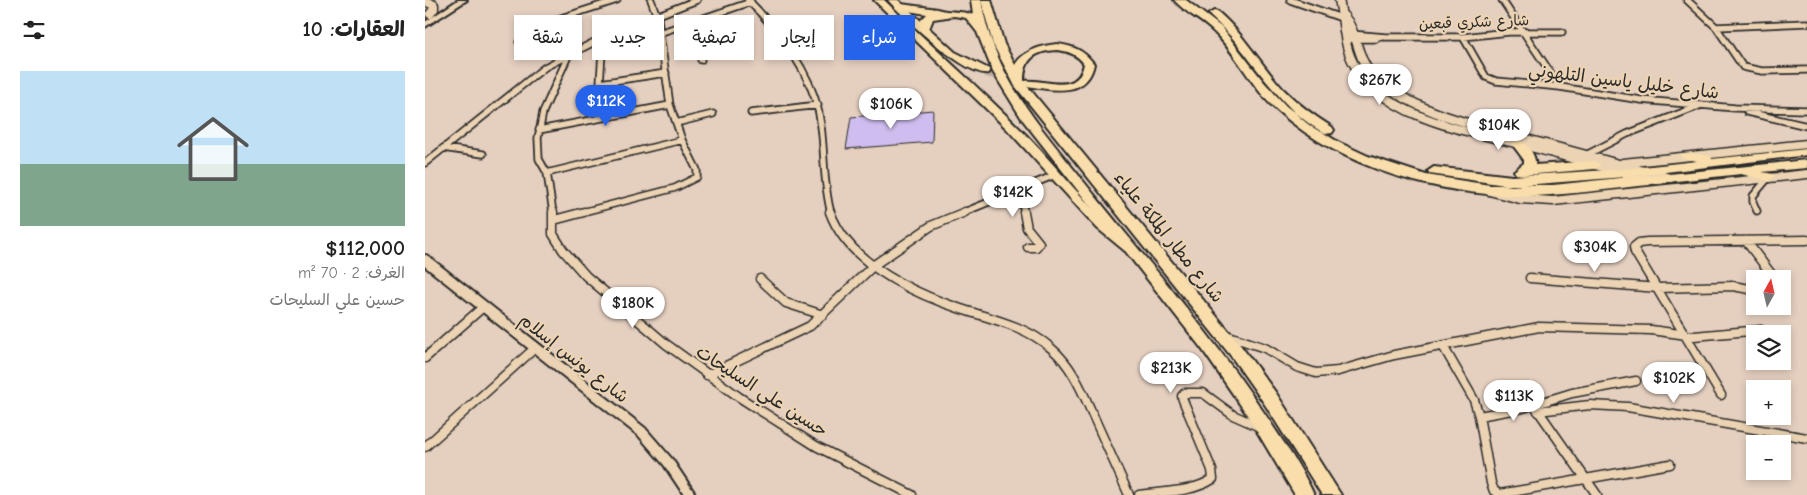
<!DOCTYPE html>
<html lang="ar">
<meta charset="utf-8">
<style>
:root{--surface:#fff;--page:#f6f6f6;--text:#222;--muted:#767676;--accent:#2563eb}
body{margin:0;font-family:"Comic Neue","Playpen Sans Arabic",sans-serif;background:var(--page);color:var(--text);direction:rtl;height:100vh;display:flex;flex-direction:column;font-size:19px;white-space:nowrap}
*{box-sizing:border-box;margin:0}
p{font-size:16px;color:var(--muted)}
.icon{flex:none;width:28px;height:28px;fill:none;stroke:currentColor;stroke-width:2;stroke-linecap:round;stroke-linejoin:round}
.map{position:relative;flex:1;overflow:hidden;direction:ltr}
.details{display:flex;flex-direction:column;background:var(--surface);width:425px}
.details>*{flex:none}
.banner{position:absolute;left:15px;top:15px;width:475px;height:45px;direction:rtl;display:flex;gap:10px}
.needle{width:32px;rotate:8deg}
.fabs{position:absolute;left:1321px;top:270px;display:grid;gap:10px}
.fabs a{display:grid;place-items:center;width:45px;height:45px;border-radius:0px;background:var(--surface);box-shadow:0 2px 8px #0003;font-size:25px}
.price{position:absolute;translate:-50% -42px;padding:0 11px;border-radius:18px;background:#fff;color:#222;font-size:16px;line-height:32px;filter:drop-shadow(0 1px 2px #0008)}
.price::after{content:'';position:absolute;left:50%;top:30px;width:15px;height:11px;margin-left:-8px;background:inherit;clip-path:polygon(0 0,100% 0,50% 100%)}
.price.on{background:var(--accent);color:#fff}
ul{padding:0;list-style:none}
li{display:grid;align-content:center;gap:10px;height:265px;padding:0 20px}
li span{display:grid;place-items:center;height:155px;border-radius:0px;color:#555}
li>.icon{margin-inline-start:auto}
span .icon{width:90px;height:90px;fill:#fffc;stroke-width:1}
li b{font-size:21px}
h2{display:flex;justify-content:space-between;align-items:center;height:60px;padding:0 20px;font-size:21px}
.chip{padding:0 18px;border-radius:0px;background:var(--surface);box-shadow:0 2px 8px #0003;font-size:18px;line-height:45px}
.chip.on{background:var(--accent);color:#fff}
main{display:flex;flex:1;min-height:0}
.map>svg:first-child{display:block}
</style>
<main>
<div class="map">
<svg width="1382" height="495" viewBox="0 0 1382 495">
<rect width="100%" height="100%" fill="#e5cfbf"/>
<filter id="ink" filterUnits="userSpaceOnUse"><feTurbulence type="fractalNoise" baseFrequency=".02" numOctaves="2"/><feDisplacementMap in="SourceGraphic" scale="10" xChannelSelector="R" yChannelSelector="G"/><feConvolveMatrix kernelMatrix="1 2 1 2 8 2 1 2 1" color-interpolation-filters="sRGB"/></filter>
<g filter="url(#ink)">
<!-- building -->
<path fill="#cebdee" stroke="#2b2b2b" d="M 508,110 L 507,142 L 421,149 L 426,117 Z"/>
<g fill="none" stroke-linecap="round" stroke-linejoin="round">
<!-- trunk-tunnel -->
<path stroke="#c0aea1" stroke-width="11" stroke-dasharray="11 5" stroke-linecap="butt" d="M 560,71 L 602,83"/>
<defs>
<path id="minor-far1" d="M 323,0 C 356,33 391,78 396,126 C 400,156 398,184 406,213
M 865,0 L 922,20
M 1077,0 L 1135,87
M 1262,0 L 1291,27 L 1318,67 L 1337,71 L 1382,70
M 267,22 L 326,2
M 1291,27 L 1382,23
M 234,33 L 267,22 L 276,60
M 925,34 L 961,37 L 1038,37 L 1084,32 L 1137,32
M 178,37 L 175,83 L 241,73
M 1038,37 L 1061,77 L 1071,81 L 1135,87 L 1216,100 L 1310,108 L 1382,110
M 921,39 L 951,39
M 94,42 L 136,18 L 192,0
M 1322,112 L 1382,126
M 326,113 L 393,105
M 251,123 L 288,114
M 114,130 L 245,105
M 18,148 L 58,154
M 1161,155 L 1202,134 L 1274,106
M 0,163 L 120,67 L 187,33 L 272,0
M 122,173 L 257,140
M 592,190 L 597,200 L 599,213
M 1332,211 L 1328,202 L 1328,196 L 1344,177
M 128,213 L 122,173 L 114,159 L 113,138 L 118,112 L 144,54
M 154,213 L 250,188 L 272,177 L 272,170 L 257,140 L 245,105 L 233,19 L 226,0
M 537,213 L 630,175"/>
<path id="minor" d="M 128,212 L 128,234 L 138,250 L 161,276 L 241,344 L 314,397 L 391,446 L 487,495
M 405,212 C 424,264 488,293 536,309 C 567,319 601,326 626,348 C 649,367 659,396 671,422 C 682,446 693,471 704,495
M 599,212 L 602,228 L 614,243 L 611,247 L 603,247
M 129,220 L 159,212
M 1321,241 L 1350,279
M 1105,278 L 1233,288 L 1308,286 L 1330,290
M 335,279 L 361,303 L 398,315
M 801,335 L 840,348 L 872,367 L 891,373 L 913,371 L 969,355 L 1114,327 L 1226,330 L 1269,336 L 1336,330
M 1018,346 L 1049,400 L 1054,416 L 1098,408 L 1147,393 L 1211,381
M 0,358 L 58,307
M 282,375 L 385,326 L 449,265 L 506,226 L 540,212
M 1296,395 L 1210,252 L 1209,247 L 1214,243 L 1222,242 L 1382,240
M 1112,409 L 1172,495
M 1113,411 L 1165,405 L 1203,407 L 1382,438
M 1054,416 L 1066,483 L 1069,491 L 1075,494 L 1245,464
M 0,447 L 110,348
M 714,495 C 739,491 766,493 788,479 L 787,470 L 758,400 L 757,396 L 760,393 L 778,393 L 808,415 L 835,427"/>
<path id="tertiary-far1" d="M 914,0 C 919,21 918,47 930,66 C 964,120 1041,130 1098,145 C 1139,156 1180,168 1222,179
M 0,1 L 9,5 L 9,9 L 5,14
M 919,16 C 933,32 931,57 946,73 C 986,114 1056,126 1109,141 C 1155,153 1200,166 1245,178
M 1198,163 L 1382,144
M 1064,191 L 1095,199 L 1128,201 L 1382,174"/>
<path id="tertiary" d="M 0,260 L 217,432 L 243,462 L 265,495"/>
<path id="secondary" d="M 33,0 L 42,0 L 0,27 L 0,22 Z"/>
<path id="primary" d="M 1382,149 L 1382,155 L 1199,177 L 1194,173 L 1199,169 L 1272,161 L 1256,158 L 1255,156 L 1256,154 C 1265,152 1277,154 1286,157 L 1287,159 Z
M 1382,160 L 1382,168 L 1337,172 L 1348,174 L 1349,177 L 1344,181 L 1316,174 L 1224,184 L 1219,180 L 1224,176 Z"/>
<path id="trunk" d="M 449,0 L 459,0 C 506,46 556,89 602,136 C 638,173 667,214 708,245 L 710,248 L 708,251 L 700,251 L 672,228 L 582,129 Z
M 463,0 L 473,0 L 530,52 L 564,69 L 564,73 C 543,78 477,17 463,0 Z
M 632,44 C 648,46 659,50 669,64 C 662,98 627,90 602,86 C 598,85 595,87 590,86 C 579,58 610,46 632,44 ZM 632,50 C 643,51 652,54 659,64 C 652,97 620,78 599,81 C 599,58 611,51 632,50 Z"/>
<path id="motorway" d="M 546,0 L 556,0 C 569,76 612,123 659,182 C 721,260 787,334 842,417 C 858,442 877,468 889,495 L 870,495 L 821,413 L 777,349 L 597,119 L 568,72 L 552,32 L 541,18 L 529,16 L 508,19 L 504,29 L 499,32 L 494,29 L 496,20 L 502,14 L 476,10 L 471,7 L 476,4 L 513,9 C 523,13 537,10 548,15 Z
M 556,0 L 566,0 L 579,44 L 599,82 L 816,346 L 851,393 L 916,495 L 897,495 L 839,403 L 806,356 L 590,86 L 568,44 Z
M 749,0 L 761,0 L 796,27 L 839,82 L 861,106 L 886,125 L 913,142 L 943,156 L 1001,175 L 1065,185 L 1128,185 L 1224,175 L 1228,177 L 1230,180 L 1228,183 L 1224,185 C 1182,189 1139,196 1096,196 C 1011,194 919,169 854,112 C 828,90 814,57 790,33 C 778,20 760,13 749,0 Z
M 789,11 L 793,12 C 819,34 835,64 858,89 C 873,104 889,116 907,127 L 909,130 L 907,133 C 881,140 825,59 810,41 C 802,32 794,24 785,16 L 784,14 Z
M 1093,140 C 1102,142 1112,157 1110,165 L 1170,161 L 1176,165 L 1170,169 L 1099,175 L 1091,174 L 1089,171 L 1099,163 L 1099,160 L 1087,144 Z
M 1009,167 L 1087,176 L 1199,169 L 1203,170 L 1205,173 L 1203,176 L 1199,177 L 1087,186 L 1005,174 L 1003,171 Z"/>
</defs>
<!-- minor-far1 casing -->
<use href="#minor-far1" stroke="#2b2b2b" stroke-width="9"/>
<!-- minor casing -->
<use href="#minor" stroke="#2b2b2b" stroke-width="11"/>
<!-- tertiary-far1 casing -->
<use href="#tertiary-far1" stroke="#2b2b2b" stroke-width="11"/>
<!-- tertiary casing -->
<use href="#tertiary" stroke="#2b2b2b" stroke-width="14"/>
<!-- secondary casing -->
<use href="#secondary" stroke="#2b2b2b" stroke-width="4"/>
<!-- primary casing -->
<use href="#primary" stroke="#2b2b2b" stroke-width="4"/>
<!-- trunk casing -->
<use href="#trunk" stroke="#2b2b2b" stroke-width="4"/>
<!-- motorway casing -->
<use href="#motorway" stroke="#2b2b2b" stroke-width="4"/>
<!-- minor-far1 -->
<use href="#minor-far1" stroke="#ebd3b3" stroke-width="5.5"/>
<!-- minor -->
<use href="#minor" stroke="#ebd3b3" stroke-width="8"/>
<!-- tertiary-far1 -->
<use href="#tertiary-far1" stroke="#ebd3b3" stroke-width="8"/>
<!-- tertiary -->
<use href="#tertiary" stroke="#ebd3b3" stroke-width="10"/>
<!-- secondary -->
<use href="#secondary" fill="#ebd3b3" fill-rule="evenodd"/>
<!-- primary -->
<use href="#primary" fill="#f9deab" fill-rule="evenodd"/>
<!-- trunk -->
<use href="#trunk" fill="#f9deab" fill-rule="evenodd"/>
<!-- motorway -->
<use href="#motorway" fill="#f9deab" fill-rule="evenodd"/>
</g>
</g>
<g text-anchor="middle" stroke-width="4.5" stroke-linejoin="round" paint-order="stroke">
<!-- far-street labels -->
<g font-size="15" fill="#2b2b2b" stroke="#ebd3b3">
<text transform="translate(1049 22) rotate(-2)" y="5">شارع شكري قبعين</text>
</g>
<!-- street labels -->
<g font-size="18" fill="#2b2b2b" stroke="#ebd3b3">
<text transform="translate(1199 81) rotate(7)" y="6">شارع خليل ياسين التلهوني</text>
<text transform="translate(744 237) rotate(51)" y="6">شارع مطار الملكة علياء</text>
<text transform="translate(149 358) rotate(38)" y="6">شارع يونس إسلام</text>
<text transform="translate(337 391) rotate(33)" y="6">حسين علي السليحات</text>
</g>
</g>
</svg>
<div class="fabs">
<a><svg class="needle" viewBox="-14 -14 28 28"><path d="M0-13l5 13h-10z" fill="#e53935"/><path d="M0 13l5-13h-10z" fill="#767676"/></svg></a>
<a><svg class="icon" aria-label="layers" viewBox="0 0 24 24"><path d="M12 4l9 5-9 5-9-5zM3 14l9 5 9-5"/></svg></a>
<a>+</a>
<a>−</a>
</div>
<b class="price" style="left:955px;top:106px">$267K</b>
<b class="price on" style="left:181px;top:127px">$112K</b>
<b class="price" style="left:466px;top:130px">$106K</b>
<b class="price" style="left:1074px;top:151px">$104K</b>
<b class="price" style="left:588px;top:218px">$142K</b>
<b class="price" style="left:1170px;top:273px">$304K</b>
<b class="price" style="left:208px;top:329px">$180K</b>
<b class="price" style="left:746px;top:394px">$213K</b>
<b class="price" style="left:1249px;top:404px">$102K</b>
<b class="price" style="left:1089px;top:422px">$113K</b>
<div class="banner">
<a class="chip on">شراء</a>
<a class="chip">إيجار</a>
<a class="chip">تصفية</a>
<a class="chip">جديد</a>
<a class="chip">شقة</a>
</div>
</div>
<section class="details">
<h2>العقارات: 10<svg class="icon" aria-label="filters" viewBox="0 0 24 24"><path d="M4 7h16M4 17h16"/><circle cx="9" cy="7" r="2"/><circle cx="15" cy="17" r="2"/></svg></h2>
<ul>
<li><span style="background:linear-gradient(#bfe0f5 60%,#7fa58c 0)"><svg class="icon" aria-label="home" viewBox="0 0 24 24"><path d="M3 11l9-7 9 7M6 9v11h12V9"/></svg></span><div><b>$112,000</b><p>الغرف: 2 · 70 m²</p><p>حسين علي السليحات</p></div></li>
</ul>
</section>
</main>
